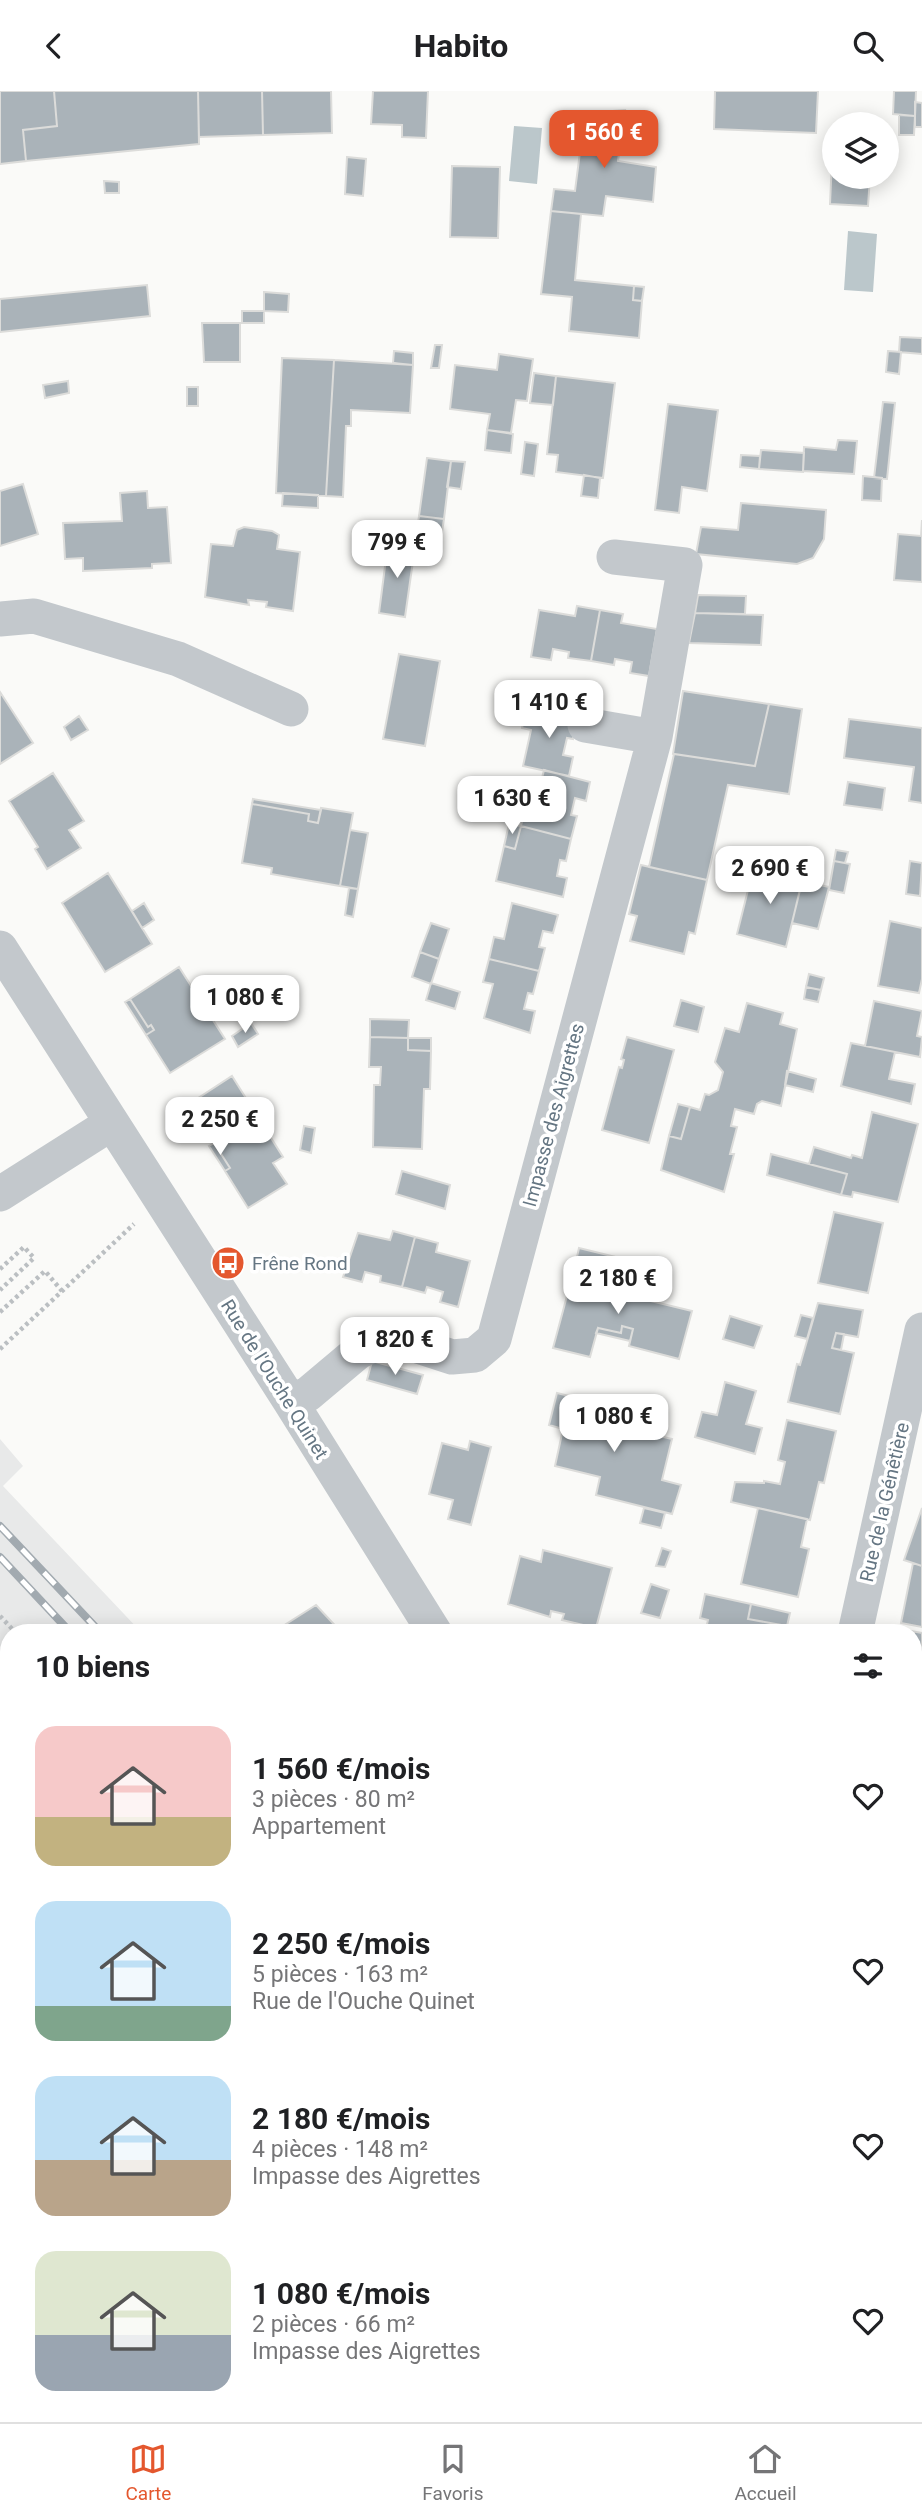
<!DOCTYPE html>
<html lang="fr">
<meta charset="utf-8">
<style>
:root{--surface:#fff;--page:#f6f6f6;--text:#202124;--muted:#757577;--line:#e0e0e0;--accent:#e4572e}
body{margin:0;font-family:Roboto,sans-serif;background:var(--page);color:var(--text);height:100vh;display:flex;flex-direction:column;font-size:26px;white-space:nowrap}
*{box-sizing:border-box;margin:0}
p{font-size:23px;color:var(--muted)}
.icon{flex:none;width:38px;height:38px;fill:none;stroke:currentColor;stroke-width:2;stroke-linecap:round;stroke-linejoin:round}
.map{position:relative;flex:1;overflow:hidden}
.sheet{position:absolute;left:0px;top:1533px;width:922px;height:798px;display:flex;flex-direction:column;background:var(--surface);border-radius:28px 28px 0 0;box-shadow:0 4px 18px #0003}
.sheet>*{flex:none}
.buttons{position:absolute;left:822px;top:21px;display:grid;gap:14px}
.buttons a{display:grid;place-items:center;width:77px;height:77px;border-radius:50%;background:var(--surface);box-shadow:0 4px 18px #0003;font-size:35px}
.price{position:absolute;translate:-50% -60px;padding:0 16px;border-radius:14px;background:#fff;color:#222;font-size:23px;line-height:46px;filter:drop-shadow(0 2px 4px #0008)}
.price::after{content:'';position:absolute;left:50%;top:42px;width:21px;height:16px;margin-left:-10px;background:inherit;clip-path:polygon(0 0,100% 0,50% 100%)}
.price.current{background:var(--accent);color:#fff}
ul{padding:0;list-style:none}
li{display:flex;align-items:center;gap:21px;height:175px;padding:0 35px}
li span{display:grid;place-items:center;flex:none;width:196px;height:140px;border-radius:21px;color:#555}
li>.icon{margin-inline-start:auto}
span .icon{width:84px;height:84px;fill:#fffc;stroke-width:1}
li b{font-size:30px}
h2{display:flex;justify-content:space-between;align-items:center;height:84px;padding:0 35px;font-size:30px}
header{display:flex;justify-content:space-between;align-items:center;height:91px;padding:0 35px;background:var(--surface);font-size:32px;font-weight:700}
.tab-bar{display:flex;justify-content:space-around;align-items:center;height:98px;border-top:2px solid var(--line);background:var(--surface);font-size:19px;color:var(--muted)}
.tab-bar a{display:grid;justify-items:center;gap:4px}
.tab-bar .current{color:var(--accent)}
.map>svg:first-child{display:block}
</style>
<header><svg class="icon" aria-label="back" viewBox="0 0 24 24"><path d="M15 5l-7 7 7 7"/></svg>Habito<svg class="icon" aria-label="search" viewBox="0 0 24 24"><circle cx="10" cy="10" r="6"/><path d="M15 15l6 6"/></svg></header>
<div class="map">
<svg width="922" height="2331" viewBox="0 0 922 2331">
<rect width="100%" height="100%" fill="#fafaf8"/>
<!-- built -->
<path fill="#e8e9e9" d="M 0,1348 L 23,1375 L 3,1395 L 142,1542 L 9,1542 L 9,2322 L 694,2322 L 693,2331 L 0,2331 Z
M 778,2322 L 884,2322 L 892,2331 L 786,2331 Z"/>
<!-- water -->
<path fill="#bbc7cb" d="M 514,35 L 542,37 L 537,93 L 509,90 Z
M 848,140 L 877,143 L 873,201 L 844,199 Z"/>
<!-- building -->
<path fill="#aab3b9" stroke="#dcdcda" stroke-width="2" d="M 0,0 L 54,0 L 57,35 L 23,39 L 26,70 L 0,73 Z
M 54,0 L 198,0 L 199,53 L 26,70 L 23,39 L 57,35 Z
M 198,0 L 262,0 L 263,44 L 199,46 Z
M 262,0 L 331,0 L 332,42 L 263,44 Z
M 373,0 L 428,0 L 426,47 L 402,46 L 402,34 L 371,33 Z
M 715,0 L 818,0 L 816,42 L 714,38 Z
M 894,0 L 916,0 L 915,25 L 893,23 Z
M 915,11 L 922,12 L 922,36 L 915,36 Z
M 625,19 L 618,70 L 656,76 L 653,111 L 606,105 L 603,125 L 551,120 L 554,98 L 575,100 L 585,22 Z
M 899,24 L 915,25 L 914,44 L 899,44 Z
M 347,66 L 366,68 L 363,105 L 345,103 Z
M 832,69 L 835,69 L 835,86 L 870,86 L 868,115 L 830,113 Z
M 452,75 L 500,76 L 498,147 L 450,146 Z
M 104,90 L 119,91 L 119,102 L 105,102 Z
M 551,120 L 581,123 L 575,189 L 634,195 L 633,209 L 642,210 L 639,247 L 569,240 L 572,206 L 541,203 Z
M 147,194 L 150,225 L 0,241 L 0,208 Z
M 634,195 L 644,196 L 642,210 L 633,209 Z
M 264,201 L 289,203 L 288,221 L 264,220 Z
M 242,220 L 264,220 L 264,232 L 242,232 Z
M 202,232 L 240,232 L 240,271 L 204,271 Z
M 900,246 L 922,247 L 922,263 L 899,261 Z
M 435,254 L 442,254 L 439,277 L 431,277 Z
M 394,260 L 413,262 L 413,274 L 393,272 Z
M 888,260 L 901,261 L 899,283 L 886,281 Z
M 499,263 L 533,268 L 527,310 L 516,309 L 511,342 L 487,339 L 490,323 L 450,318 L 455,274 L 497,279 Z
M 282,267 L 334,269 L 326,405 L 276,402 Z
M 334,269 L 413,274 L 410,322 L 351,319 L 351,335 L 346,335 L 343,406 L 326,405 Z
M 534,282 L 556,285 L 553,314 L 530,312 Z
M 556,285 L 615,292 L 603,387 L 556,381 L 558,364 L 547,363 Z
M 68,290 L 69,302 L 45,307 L 43,294 Z
M 187,296 L 198,296 L 198,315 L 187,315 Z
M 883,311 L 895,312 L 887,388 L 874,387 Z
M 668,313 L 718,319 L 707,400 L 682,396 L 679,422 L 655,419 Z
M 487,339 L 513,343 L 511,362 L 485,359 Z
M 838,349 L 857,350 L 854,383 L 803,380 L 804,356 L 836,359 Z
M 525,351 L 538,353 L 534,385 L 521,383 Z
M 761,359 L 804,362 L 803,381 L 759,378 Z
M 741,364 L 760,365 L 759,378 L 740,376 Z
M 427,367 L 451,370 L 444,428 L 419,425 Z
M 451,370 L 465,371 L 461,398 L 447,396 Z
M 584,384 L 600,387 L 598,407 L 581,405 Z
M 863,385 L 882,387 L 881,410 L 862,409 Z
M 23,393 L 38,443 L 0,455 L 0,400 Z
M 147,400 L 148,417 L 167,416 L 171,472 L 152,473 L 152,477 L 83,480 L 83,467 L 65,468 L 63,432 L 122,430 L 120,402 Z
M 283,402 L 318,404 L 318,417 L 282,415 Z
M 741,412 L 826,419 L 824,448 L 813,467 L 797,473 L 696,463 L 701,436 L 738,439 Z
M 419,425 L 444,428 L 439,460 L 414,457 Z
M 922,429 L 922,491 L 894,489 L 898,443 L 921,445 Z
M 244,436 L 272,440 L 279,444 L 277,458 L 300,461 L 293,520 L 266,516 L 267,511 L 248,509 L 249,514 L 205,506 L 211,453 L 233,455 L 237,439 Z
M 388,452 L 415,456 L 405,526 L 379,522 Z
M 698,504 L 746,505 L 745,523 L 695,522 Z
M 577,515 L 600,519 L 591,570 L 568,567 L 569,561 L 553,558 L 551,569 L 531,566 L 539,519 L 575,525 Z
M 600,519 L 623,523 L 621,532 L 657,538 L 649,585 L 630,582 L 632,571 L 615,568 L 614,574 L 591,570 Z
M 695,522 L 763,524 L 761,554 L 689,552 Z
M 399,563 L 440,570 L 425,655 L 383,648 Z
M 683,600 L 769,613 L 755,675 L 673,663 Z
M 0,601 L 33,652 L 0,673 Z
M 527,613 L 578,626 L 573,648 L 567,647 L 563,664 L 573,666 L 569,685 L 523,675 L 531,639 L 522,637 Z
M 769,613 L 802,618 L 789,703 L 728,694 L 707,789 L 649,776 L 674,663 L 755,675 Z
M 79,625 L 88,639 L 71,649 L 64,636 Z
M 849,628 L 922,637 L 922,712 L 909,710 L 914,676 L 844,667 Z
M 544,679 L 590,691 L 586,710 L 575,707 L 571,724 L 577,725 L 571,748 L 521,735 L 526,713 L 535,715 Z
M 53,682 L 84,730 L 69,739 L 81,757 L 47,778 L 35,758 L 38,756 L 9,710 Z
M 848,691 L 885,697 L 882,719 L 844,714 Z
M 253,708 L 321,719 L 318,732 L 308,730 L 309,723 L 252,713 Z
M 252,713 L 309,723 L 308,730 L 318,732 L 321,717 L 353,722 L 340,795 L 271,783 L 272,777 L 242,772 Z
M 509,733 L 521,735 L 515,758 L 504,755 Z
M 521,735 L 571,748 L 566,770 L 560,769 L 557,785 L 567,787 L 563,806 L 496,790 L 504,755 L 515,758 Z
M 350,739 L 368,742 L 358,798 L 340,795 Z
M 836,759 L 848,761 L 845,772 L 834,770 Z
M 834,770 L 850,773 L 844,802 L 829,799 Z
M 910,770 L 922,772 L 920,805 L 906,803 Z
M 641,774 L 707,789 L 695,843 L 689,841 L 684,863 L 630,850 L 637,825 L 629,823 Z
M 754,775 L 803,787 L 786,856 L 737,843 Z
M 108,782 L 152,853 L 105,881 L 62,812 Z
M 802,790 L 829,796 L 818,838 L 792,832 Z
M 349,797 L 358,798 L 353,826 L 345,824 Z
M 144,812 L 154,829 L 142,837 L 132,820 Z
M 512,812 L 558,824 L 553,842 L 543,840 L 539,856 L 545,857 L 539,880 L 489,868 L 494,846 L 504,848 Z
M 890,830 L 922,837 L 922,888 L 919,902 L 878,895 Z
M 431,832 L 449,838 L 439,868 L 420,861 Z
M 420,861 L 439,868 L 431,893 L 412,886 Z
M 489,868 L 539,880 L 533,903 L 528,902 L 524,918 L 535,920 L 530,942 L 484,927 L 493,893 L 483,891 Z
M 179,876 L 225,948 L 170,982 L 146,944 L 154,939 L 151,934 L 148,936 L 130,908 Z
M 809,883 L 824,887 L 821,899 L 806,896 Z
M 431,892 L 460,901 L 455,918 L 426,909 Z
M 806,896 L 821,899 L 818,911 L 804,908 Z
M 130,908 L 148,936 L 151,934 L 154,939 L 146,944 L 125,911 Z
M 681,909 L 704,916 L 698,941 L 674,935 Z
M 874,910 L 922,920 L 917,945 L 922,946 L 920,966 L 865,955 Z
M 747,912 L 783,922 L 780,933 L 797,938 L 781,1015 L 762,1010 L 757,1013 L 754,1023 L 735,1018 L 731,1035 L 737,1036 L 730,1063 L 734,1063 L 724,1101 L 661,1079 L 669,1045 L 681,1048 L 690,1016 L 700,1019 L 705,1003 L 709,1004 L 718,999 L 723,981 L 715,971 L 725,937 L 739,941 Z
M 370,928 L 409,929 L 408,947 L 370,946 Z
M 251,932 L 258,943 L 238,956 L 232,945 Z
M 370,946 L 408,947 L 408,959 L 431,960 L 430,998 L 424,998 L 422,1058 L 373,1056 L 374,994 L 380,994 L 381,976 L 369,976 Z
M 627,946 L 674,959 L 649,1052 L 602,1039 L 619,976 L 622,977 L 624,969 L 621,968 Z
M 408,947 L 431,947 L 431,960 L 408,959 Z
M 851,952 L 895,961 L 889,988 L 915,993 L 911,1013 L 841,995 Z
M 787,980 L 816,988 L 813,1001 L 785,994 Z
M 232,985 L 283,1066 L 273,1072 L 287,1093 L 248,1117 L 225,1080 L 230,1077 L 189,1013 Z
M 678,1013 L 690,1016 L 681,1048 L 669,1045 Z
M 872,1021 L 918,1033 L 898,1111 L 853,1101 L 852,1106 L 841,1104 L 847,1083 L 809,1073 L 814,1056 L 851,1067 L 852,1064 L 862,1067 Z
M 304,1035 L 315,1037 L 311,1062 L 300,1059 Z
M 214,1052 L 230,1077 L 225,1080 L 209,1055 Z
M 771,1063 L 847,1083 L 841,1104 L 767,1084 Z
M 402,1080 L 450,1094 L 445,1118 L 396,1103 Z
M 834,1121 L 883,1132 L 868,1202 L 818,1192 Z
M 393,1140 L 415,1146 L 402,1196 L 380,1191 L 381,1185 L 365,1181 L 362,1191 L 343,1186 L 358,1142 L 390,1149 Z
M 415,1146 L 438,1152 L 436,1161 L 470,1170 L 458,1216 L 440,1211 L 443,1201 L 427,1196 L 425,1202 L 402,1196 Z
M 579,1157 L 636,1171 L 631,1190 L 575,1175 Z
M 575,1175 L 634,1190 L 630,1205 L 692,1220 L 679,1268 L 629,1255 L 633,1238 L 622,1235 L 621,1242 L 598,1237 L 590,1266 L 553,1257 Z
M 634,1190 L 645,1194 L 642,1208 L 630,1205 Z
M 818,1212 L 863,1219 L 858,1246 L 836,1242 L 832,1257 L 854,1262 L 840,1323 L 788,1311 L 797,1273 L 800,1274 Z
M 801,1224 L 813,1227 L 807,1248 L 795,1245 Z
M 730,1225 L 762,1235 L 754,1257 L 723,1248 Z
M 622,1235 L 633,1238 L 630,1250 L 596,1242 L 598,1237 L 621,1242 Z
M 836,1242 L 844,1243 L 841,1259 L 832,1257 Z
M 372,1270 L 423,1284 L 417,1303 L 367,1289 Z
M 725,1291 L 756,1300 L 746,1333 L 762,1337 L 755,1363 L 695,1346 L 702,1321 L 717,1324 Z
M 557,1302 L 621,1318 L 617,1335 L 672,1348 L 662,1389 L 681,1394 L 672,1423 L 596,1404 L 600,1386 L 555,1375 L 563,1338 L 549,1334 Z
M 787,1329 L 836,1340 L 824,1392 L 819,1391 L 810,1429 L 731,1411 L 735,1391 L 764,1392 L 764,1390 L 780,1393 L 785,1371 L 778,1369 Z
M 470,1350 L 491,1356 L 471,1434 L 448,1428 L 453,1409 L 429,1403 L 442,1352 L 468,1359 Z
M 644,1417 L 665,1422 L 661,1437 L 640,1432 Z
M 758,1417 L 807,1428 L 801,1456 L 809,1458 L 798,1506 L 741,1493 Z
M 922,1417 L 922,1475 L 904,1469 Z
M 662,1457 L 671,1460 L 665,1476 L 656,1475 Z
M 543,1459 L 612,1477 L 596,1537 L 562,1529 L 564,1523 L 551,1520 L 550,1526 L 508,1513 L 520,1465 L 541,1471 Z
M 913,1472 L 922,1475 L 922,1536 L 901,1532 Z
M 651,1493 L 669,1499 L 660,1527 L 641,1522 Z
M 705,1503 L 751,1513 L 748,1528 L 787,1535 L 786,1542 L 754,1539 L 753,1542 L 705,1542 L 708,1529 L 700,1527 Z
M 751,1513 L 790,1522 L 787,1535 L 748,1528 Z
M 316,1514 L 342,1542 L 272,1542 Z
M 906,1539 L 922,1542 L 922,1562 L 914,1560 L 914,1542 L 906,1542 Z
M 914,1582 L 922,1584 L 922,1644 L 914,1643 Z
M 914,1681 L 922,1683 L 922,1754 L 914,1752 Z
M 914,1808 L 922,1816 L 918,1850 L 922,1851 L 920,1871 L 914,1870 Z
M 914,2164 L 922,2165 L 922,2224 L 914,2211 Z"/>
<g fill="none" stroke-linecap="round" stroke-linejoin="round">
<defs>
<path id="secondary" d="M 0,1594 L 9,1603
M 458,2322 L 481,2331
M 518,2331 L 543,2322"/>
</defs>
<!-- secondary casing -->
<use href="#secondary" stroke="#b3babf" stroke-width="42"/>
<!-- path -->
<path stroke="#bbbfc2" stroke-width="4.5" stroke-dasharray="3.5 3.5" stroke-linecap="butt" d="M 0,1178 L 24,1156 L 34,1167 L 0,1199
M 0,1221 L 45,1180 L 62,1200
M 0,1258 L 134,1133
M 0,1525 L 16,1542
M 388,2331 L 388,2322"/>
<!-- service -->
<path stroke="#c3c8cc" stroke-width="18" d="M 0,1723 L 9,1731
M 0,1900 L 9,1904
M 0,2027 L 9,2009
M 0,2099 L 9,2103
M 162,2331 L 166,2322"/>
<!-- minor -->
<path stroke="#c3c8cc" stroke-width="35" d="M 614,466 L 685,474 L 655,646
M 0,528 L 34,525 L 178,568 L 291,618
M 0,857 L 290,1310 L 435,1542
M 0,1103 L 112,1032
M 290,1310 L 308,1303 L 358,1261 L 378,1251 L 409,1252 L 452,1266 L 475,1264 L 494,1248 L 655,646 L 585,634
M 855,1542 L 922,1239
M 914,2320 L 922,2329"/>
<!-- tertiary -->
<path stroke="#c3c8cc" stroke-width="38" d="M 713,2322 L 723,2331"/>
<!-- secondary -->
<use href="#secondary" stroke="#fff" stroke-width="38"/>
<defs>
<path id="rail" d="M 0,1435 L 101,1542
M 0,1466 L 71,1542
M 809,2322 L 817,2331
M 838,2322 L 847,2331"/>
</defs>
<!-- rail casing -->
<use href="#rail" stroke="#a2aab0" stroke-width="8"/>
<!-- rail -->
<use href="#rail" stroke="#fff" stroke-width="5" stroke-dasharray="16" stroke-linecap="butt"/>
</g>
<!-- icons -->
<defs>
<symbol id="bus-disc" viewBox="-11 -11 22 22"><circle r="9.5" fill="#e4572e" stroke="#fff"/><path d="M-5-6H5V4H4V6H2V4H-2V6H-4V4H-5ZM-3.5-4V0h7V-4ZM-3.5 1.2v1.5H-2V1.2ZM2 1.2v1.5H3.5V1.2Z" fill="#fff"/></symbol>
</defs>
<g fill-rule="evenodd">
<use href="#bus-disc" x="209" y="1153" width="38" height="38"/>
</g>
<g text-anchor="middle" stroke-width="7" stroke-linejoin="round" paint-order="stroke">
<!-- street labels -->
<g font-size="19" fill="#657683" stroke="#fff">
<text transform="translate(553 1024) rotate(-75)" y="7">Impasse des Aigrettes</text>
<text transform="translate(275 1288) rotate(58)" y="7">Rue de l'Ouche Quinet</text>
<text transform="translate(884 1411) rotate(-77)" y="7">Rue de la Génêtière</text>
</g>
<!-- poi labels -->
<g font-size="19" fill="#657683" stroke="#fff" text-anchor="start">
<text x="252" y="1179">Frêne Rond</text>
</g>
</g>
</svg>
<div class="buttons">
<a><svg class="icon" aria-label="layers" viewBox="0 0 24 24"><path d="M12 4l9 5-9 5-9-5zM3 14l9 5 9-5"/></svg></a>
</div>
<b class="price current" style="left:604px;top:79px">1 560 €</b>
<b class="price" style="left:397px;top:489px">799 €</b>
<b class="price" style="left:549px;top:649px">1 410 €</b>
<b class="price" style="left:512px;top:745px">1 630 €</b>
<b class="price" style="left:770px;top:815px">2 690 €</b>
<b class="price" style="left:245px;top:944px">1 080 €</b>
<b class="price" style="left:220px;top:1066px">2 250 €</b>
<b class="price" style="left:618px;top:1225px">2 180 €</b>
<b class="price" style="left:395px;top:1286px">1 820 €</b>
<b class="price" style="left:614px;top:1363px">1 080 €</b>
<section class="sheet">
<h2>10 biens<svg class="icon" aria-label="filters" viewBox="0 0 24 24"><path d="M4 7h16M4 17h16"/><circle cx="9" cy="7" r="2"/><circle cx="15" cy="17" r="2"/></svg></h2>
<ul>
<li><span style="background:linear-gradient(#f6c9c9 65%,#c2b280 0)"><svg class="icon" aria-label="home" viewBox="0 0 24 24"><path d="M3 11l9-7 9 7M6 9v11h12V9"/></svg></span><div><b>1 560 €/mois</b><p>3 pièces · 80 m²</p><p>Appartement</p></div><svg class="icon" aria-label="heart" viewBox="0 0 24 24"><path d="M12 20l-8-8c-3-5 5-10 8-4 3-6 11-1 8 4z"/></svg></li>
<li><span style="background:linear-gradient(#bfe0f5 75%,#7fa58c 0)"><svg class="icon" aria-label="home" viewBox="0 0 24 24"><path d="M3 11l9-7 9 7M6 9v11h12V9"/></svg></span><div><b>2 250 €/mois</b><p>5 pièces · 163 m²</p><p>Rue de l'Ouche Quinet</p></div><svg class="icon" aria-label="heart" viewBox="0 0 24 24"><path d="M12 20l-8-8c-3-5 5-10 8-4 3-6 11-1 8 4z"/></svg></li>
<li><span style="background:linear-gradient(#bfe0f5 60%,#b9a48a 0)"><svg class="icon" aria-label="home" viewBox="0 0 24 24"><path d="M3 11l9-7 9 7M6 9v11h12V9"/></svg></span><div><b>2 180 €/mois</b><p>4 pièces · 148 m²</p><p>Impasse des Aigrettes</p></div><svg class="icon" aria-label="heart" viewBox="0 0 24 24"><path d="M12 20l-8-8c-3-5 5-10 8-4 3-6 11-1 8 4z"/></svg></li>
<li><span style="background:linear-gradient(#dfe7d0 60%,#9aa5b1 0)"><svg class="icon" aria-label="home" viewBox="0 0 24 24"><path d="M3 11l9-7 9 7M6 9v11h12V9"/></svg></span><div><b>1 080 €/mois</b><p>2 pièces · 66 m²</p><p>Impasse des Aigrettes</p></div><svg class="icon" aria-label="heart" viewBox="0 0 24 24"><path d="M12 20l-8-8c-3-5 5-10 8-4 3-6 11-1 8 4z"/></svg></li>
</ul>
</section>
</div>
<nav class="tab-bar">
<a class="current"><svg class="icon" aria-label="map" viewBox="0 0 24 24"><path d="M3 6l6-2 6 2 6-2v14l-6 2-6-2-6 2zM9 4v14M15 6v14"/></svg>Carte</a>
<a><svg class="icon" aria-label="saved" viewBox="0 0 24 24"><path d="M7 4h10v16l-5-4-5 4z"/></svg>Favoris</a>
<a><svg class="icon" aria-label="home" viewBox="0 0 24 24"><path d="M3 11l9-7 9 7M6 9v11h12V9"/></svg>Accueil</a>
</nav>
